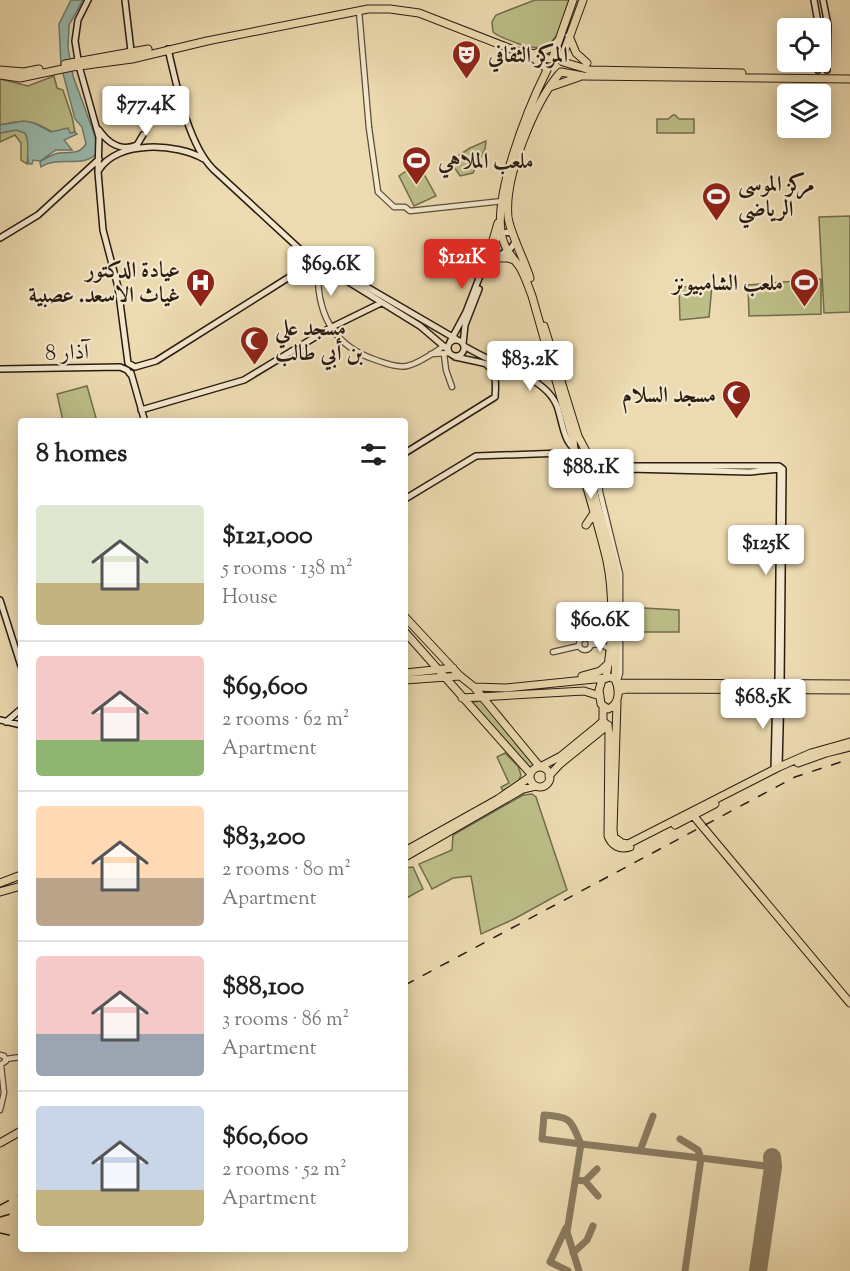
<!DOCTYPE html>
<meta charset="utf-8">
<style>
:root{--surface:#fff;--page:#f2f2f2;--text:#222;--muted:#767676;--line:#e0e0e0;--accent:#d93025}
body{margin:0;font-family:"Sorts Mill Goudy",Amiri,serif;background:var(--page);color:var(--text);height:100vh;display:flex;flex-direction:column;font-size:22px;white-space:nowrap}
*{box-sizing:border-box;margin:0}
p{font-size:20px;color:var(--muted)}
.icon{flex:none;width:33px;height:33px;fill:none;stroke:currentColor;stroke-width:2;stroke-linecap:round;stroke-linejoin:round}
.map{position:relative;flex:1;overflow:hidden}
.sheet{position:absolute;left:18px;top:418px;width:390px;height:834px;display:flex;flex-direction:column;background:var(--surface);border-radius:6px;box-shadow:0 3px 15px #0003}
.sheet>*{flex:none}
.buttons{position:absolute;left:777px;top:18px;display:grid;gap:12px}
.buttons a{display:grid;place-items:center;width:54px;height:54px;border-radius:6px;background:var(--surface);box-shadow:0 3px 15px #0003;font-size:30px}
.price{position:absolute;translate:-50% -51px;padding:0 14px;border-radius:6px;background:#fff;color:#222;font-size:20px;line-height:39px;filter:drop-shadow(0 2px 3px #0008)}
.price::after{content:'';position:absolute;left:50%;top:36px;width:18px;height:14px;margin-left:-9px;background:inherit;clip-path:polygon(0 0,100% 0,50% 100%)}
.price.on{background:var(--accent);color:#fff}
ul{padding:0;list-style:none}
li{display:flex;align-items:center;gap:18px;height:150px;padding:0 18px}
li+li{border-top:2px solid var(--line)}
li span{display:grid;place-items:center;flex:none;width:168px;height:120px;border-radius:6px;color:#555}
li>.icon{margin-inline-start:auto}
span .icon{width:72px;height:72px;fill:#fffc;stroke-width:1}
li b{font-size:26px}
h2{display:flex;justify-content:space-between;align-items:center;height:72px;padding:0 18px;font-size:26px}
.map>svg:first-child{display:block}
</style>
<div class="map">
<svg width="850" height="1271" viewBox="0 0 850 1271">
<rect width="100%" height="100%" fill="#ecdab0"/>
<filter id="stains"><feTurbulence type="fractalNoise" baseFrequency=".00333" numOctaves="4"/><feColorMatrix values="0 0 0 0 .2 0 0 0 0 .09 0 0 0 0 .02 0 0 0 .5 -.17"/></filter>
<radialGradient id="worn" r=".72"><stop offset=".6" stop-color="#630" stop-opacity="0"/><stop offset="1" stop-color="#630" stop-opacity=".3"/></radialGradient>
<!-- green -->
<path fill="#bcbe88" stroke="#726d4c" stroke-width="1.5" d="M 535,0 L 570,0 C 560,28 557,58 519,44 C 510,40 500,38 493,32 L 492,22 L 496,15 Z
M 54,76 L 57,88 L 63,90 L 72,117 L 75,132 C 53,140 46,124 29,122 C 20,120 9,123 0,125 L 0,79 L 28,86 Z
M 673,115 L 675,115 L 679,119 L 694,119 L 694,133 L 657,133 L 657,119 L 668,119 Z
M 16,130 L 25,133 L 29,142 L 27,164 L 21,160 L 21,143 L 15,135 L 0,142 L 0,133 Z
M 486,141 L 485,149 L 473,173 L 460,176 L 450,161 L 470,148 Z
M 418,163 L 436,196 L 414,206 L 399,176 Z
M 850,216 L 850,312 L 824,313 L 819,217 Z
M 821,279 L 821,314 L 749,316 L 748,285 Z
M 712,286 L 709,317 L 680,320 L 679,287 Z
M 87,386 L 96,418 L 84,421 L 63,421 L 57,394 Z
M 626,607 L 679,610 L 679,632 L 626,632 Z
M 482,701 L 536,765 L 530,769 L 470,702 Z
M 505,753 L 518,766 L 521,775 L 518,783 L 503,791 L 501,787 L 509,783 L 497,757 Z
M 532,794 L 536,797 L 567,890 L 514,919 L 481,934 L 471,876 L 453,878 L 432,889 L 419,864 L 452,850 L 453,835 L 523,795 Z
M 413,867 L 423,889 L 405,899 L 405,868 Z"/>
<!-- water -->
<path fill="#99baae" stroke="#6c7b6f" stroke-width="1.5" d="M 71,0 L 83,0 L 69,25 L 68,48 L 73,76 L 95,136 L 97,153 C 84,169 57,155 41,167 L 40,162 C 46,158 52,154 59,153 C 70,152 79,155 86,144 L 82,127 L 75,119 L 61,66 L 59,24 Z
M 24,121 L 34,123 L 51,132 L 68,128 L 70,133 L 75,132 L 77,134 L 64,140 L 72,150 L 56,150 L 40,161 L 33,160 L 32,164 L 29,164 C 25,153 31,143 25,133 L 16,130 L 0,133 L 0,125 Z"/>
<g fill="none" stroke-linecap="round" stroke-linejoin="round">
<!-- taxiway -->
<path stroke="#8a7b60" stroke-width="7" d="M 544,1115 C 573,1117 570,1120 581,1144 L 542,1139 Z
M 680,1139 L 698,1150 L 701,1158
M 640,1151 L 653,1116
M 576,1180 L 585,1181 L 597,1169
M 585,1181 L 598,1196
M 566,1228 L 550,1262 L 568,1271
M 573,1253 L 587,1240 L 593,1226
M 579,1271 L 567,1232 L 581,1144 L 701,1158
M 685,1271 L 701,1158 L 773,1167"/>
<!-- runway -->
<path stroke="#8a7b60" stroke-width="18" d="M 758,1271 L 773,1167 L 772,1157"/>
<defs>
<path id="tertiary" d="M 359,11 L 369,128 L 378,192 L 394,207 L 405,207 L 410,211 L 503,201
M 321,267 L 318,271 C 317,314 333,346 376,360 C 385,363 397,368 407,366 C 420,363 433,353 444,346
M 431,354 L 449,353
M 444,354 L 446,370 L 452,387
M 598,472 L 600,492 L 620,574 L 620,673 L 617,683
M579 644a6 6 0 1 1 12 0a6 6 0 1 1-12 0Z
M 591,645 L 600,644 L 610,649
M 553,652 L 579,646
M 0,1055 L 4,1056 L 6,1061 L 0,1065
M 6,1059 L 21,1057
M 0,1110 L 4,1093 L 1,1065"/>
<path id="secondary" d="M 88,0 L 78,20 L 75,41 L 79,66 L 99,137 L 98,172 L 103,230 L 118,287 L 128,363 L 135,367 L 156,361 L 302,269 L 307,263 L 308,257
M 125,0 L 131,51
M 814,0 L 819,28
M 823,0 L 828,25 L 827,70
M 168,49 C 176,83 188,144 213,169 L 304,253 L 312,259 L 329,265 L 456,339
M 818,70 L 818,62
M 99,130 C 108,143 121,152 137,145 L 143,135
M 99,170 C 117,140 177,143 204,159
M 0,238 L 38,215 L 99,159
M 304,267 L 317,266 L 331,271 L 420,326 L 447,349
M 484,274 L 491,261 L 511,248 L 516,241
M448 348a8 8 0 1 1 16 0a8 8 0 1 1-16 0Z
M 450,342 L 466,312 L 491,247 L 501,234 L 507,232 L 513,234
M 463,344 L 465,325 L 479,289
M 464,346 C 487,359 526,382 548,357
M 455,357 C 488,364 543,372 557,406 C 562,419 563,441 575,449
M 0,369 L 120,367 L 127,370 L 131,375
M 532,369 L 538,371 L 538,378 L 533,381
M 131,373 L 145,422
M 141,410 L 244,380 L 330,328 L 381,303
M 405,453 L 495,397 C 496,384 497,373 486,364
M 589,457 L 602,464 L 613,466 L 779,466 L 783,469 L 781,684
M 591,471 L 629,469 L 750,472 L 780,469 L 778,684
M 405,499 L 476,456 L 563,453 L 567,454 L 574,463
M 0,600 L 21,666
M 0,720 L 21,725
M 6,722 L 21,709
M 779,767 L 781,690
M 774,770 L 776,690"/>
<path id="primary" d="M 569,36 L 576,53 L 587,63
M 528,52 L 549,59
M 536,53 L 551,48 L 557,42
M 553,57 L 573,0
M 561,60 L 583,0
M 563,62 L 590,70 L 742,73
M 65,64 L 148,49
M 0,70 L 24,72 L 39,69
M 547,70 C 529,106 488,205 504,243 C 507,252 514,259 519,266 C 525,275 528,286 532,296 L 573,440 L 575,459
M 561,72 L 583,76 L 850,79
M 0,75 L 20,78 L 72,67 L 132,59 L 207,41 L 368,9 L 390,9 L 419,13 L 532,57 L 546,68
M 550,87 L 579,77
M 491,247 L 498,223
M 497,258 L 508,258 L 514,260
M 530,278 C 525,261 510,233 508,217 C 504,177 534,104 559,74
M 544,326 L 578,436 L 589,457
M573 465a10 10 0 1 1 20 0a10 10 0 1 1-20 0Z
M 591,471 C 593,504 608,534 615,566 C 621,602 616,642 615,679
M 581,474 L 586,484 C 593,509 601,535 607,561 C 614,595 613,643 606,677
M 586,525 L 594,513
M 405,617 L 459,675 L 474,687 L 506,688 L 605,678
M 405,632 L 530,773
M 405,673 L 453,668
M 582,676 L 600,671 L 609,663
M 609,677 L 615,679 C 620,689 620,705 608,709 L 601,704 L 599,690 L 602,680 Z
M 405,680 L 460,676
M 617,683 L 850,684
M 474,687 L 540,767 L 561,756 L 599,725 L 603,721 L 603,707
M 618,691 L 626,689 L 850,690
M 462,698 L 584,691 L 600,696
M 617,702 L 613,830 L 614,837 L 622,843 L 628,844 L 779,767 L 811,753 L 850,742
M 603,721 L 608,726 L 609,733 L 608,836 C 612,846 620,850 630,847
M 798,763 L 826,753 L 850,747
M530 777a10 10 0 1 1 20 0a10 10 0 1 1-20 0Z
M 549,776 L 560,764 L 608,725
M 692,814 L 850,1003
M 675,825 L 715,804
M 405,851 L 498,799 L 530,777
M 405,857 L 523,789 L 536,786
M 0,883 L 21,875
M 0,892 L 21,886
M 0,1143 L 21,1131"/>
</defs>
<!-- tertiary casing -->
<use href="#tertiary" stroke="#5a4c38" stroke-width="7"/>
<!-- secondary casing -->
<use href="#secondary" stroke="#291c10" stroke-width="8"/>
<!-- primary casing -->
<use href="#primary" stroke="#291c10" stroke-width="9"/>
<!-- tertiary -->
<use href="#tertiary" stroke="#f3e7cc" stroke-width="4.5"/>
<!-- secondary -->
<use href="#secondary" stroke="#f3e7cc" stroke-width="5"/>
<!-- primary -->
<use href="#primary" stroke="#ecdab0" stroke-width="7"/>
<!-- rail -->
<path stroke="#291c10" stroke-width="1.5" stroke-dasharray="10 10" stroke-linecap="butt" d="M 405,985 L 795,777 L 850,759
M 0,1205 L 21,1194
M 0,1217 L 21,1211
M 0,1233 L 21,1238"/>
</g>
<!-- icons -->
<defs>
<symbol id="theatre-pin" viewBox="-11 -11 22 30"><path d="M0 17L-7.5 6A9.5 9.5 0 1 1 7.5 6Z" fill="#8f2418" stroke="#f3e7cc"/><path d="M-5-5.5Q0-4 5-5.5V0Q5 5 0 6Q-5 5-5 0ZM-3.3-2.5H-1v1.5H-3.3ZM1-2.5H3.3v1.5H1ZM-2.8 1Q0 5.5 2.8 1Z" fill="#fff"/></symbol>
<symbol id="stadium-pin" viewBox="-11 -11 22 30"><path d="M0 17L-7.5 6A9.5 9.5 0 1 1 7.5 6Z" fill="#8f2418" stroke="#f3e7cc"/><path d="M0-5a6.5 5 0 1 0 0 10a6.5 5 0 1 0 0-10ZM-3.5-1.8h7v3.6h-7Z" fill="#fff"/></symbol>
<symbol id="hospital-pin" viewBox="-11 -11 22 30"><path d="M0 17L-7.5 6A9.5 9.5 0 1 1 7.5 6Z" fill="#8f2418" stroke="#f3e7cc"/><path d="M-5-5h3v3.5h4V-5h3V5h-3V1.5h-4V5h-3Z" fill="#fff"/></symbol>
<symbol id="mosque-pin" viewBox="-11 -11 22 30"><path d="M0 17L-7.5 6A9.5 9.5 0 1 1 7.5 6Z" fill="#8f2418" stroke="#f3e7cc"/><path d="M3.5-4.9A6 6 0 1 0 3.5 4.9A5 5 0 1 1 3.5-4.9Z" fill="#fff"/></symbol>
</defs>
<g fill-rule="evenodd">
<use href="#theatre-pin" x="450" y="38" width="33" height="45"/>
<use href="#stadium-pin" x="400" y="144" width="33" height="45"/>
<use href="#stadium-pin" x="700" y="180" width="33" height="45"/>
<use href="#hospital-pin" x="184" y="266" width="33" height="45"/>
<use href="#stadium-pin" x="788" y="266" width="33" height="45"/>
<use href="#mosque-pin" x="238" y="324" width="33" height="45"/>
<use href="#mosque-pin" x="720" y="378" width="33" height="45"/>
</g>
<g text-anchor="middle" stroke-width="4.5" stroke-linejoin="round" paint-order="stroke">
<!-- poi labels -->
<g font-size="22" font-weight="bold" fill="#291c10" stroke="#f3e7cc" text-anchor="start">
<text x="488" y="62">المركز الثقافي</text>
<text x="438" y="168">ملعب الملاهي</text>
<text x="738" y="191">مركز الموسى<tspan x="738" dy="25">الرياضي</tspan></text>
<text x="180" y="277" text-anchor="end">عيادة الدكتور<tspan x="180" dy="25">غياث الاسعد. عصبية</tspan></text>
<text x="783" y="290" text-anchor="end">ملعب الشامبيونز</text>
<text x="275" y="335">مسجد علي<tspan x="275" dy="25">بن أبي طالب</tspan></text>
<text x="716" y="402" text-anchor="end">مسجد السلام</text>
</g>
<!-- street labels -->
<g font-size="22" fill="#291c10" stroke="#f3e7cc">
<text transform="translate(67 351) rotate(-1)" y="8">8 آذار</text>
</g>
</g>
<rect width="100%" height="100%" filter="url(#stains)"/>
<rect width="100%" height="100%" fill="url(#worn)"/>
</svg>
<div class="buttons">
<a><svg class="icon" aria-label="locate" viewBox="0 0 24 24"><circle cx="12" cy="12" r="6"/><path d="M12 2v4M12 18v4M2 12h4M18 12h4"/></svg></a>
<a><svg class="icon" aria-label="layers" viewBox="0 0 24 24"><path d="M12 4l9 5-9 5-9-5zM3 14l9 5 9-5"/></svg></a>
</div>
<b class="price" style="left:146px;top:137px">$77.4K</b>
<b class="price on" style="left:462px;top:290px">$121K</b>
<b class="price" style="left:331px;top:297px">$69.6K</b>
<b class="price" style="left:530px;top:392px">$83.2K</b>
<b class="price" style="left:591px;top:500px">$88.1K</b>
<b class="price" style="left:766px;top:576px">$125K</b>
<b class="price" style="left:600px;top:653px">$60.6K</b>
<b class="price" style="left:763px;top:730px">$68.5K</b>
<section class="sheet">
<h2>8 homes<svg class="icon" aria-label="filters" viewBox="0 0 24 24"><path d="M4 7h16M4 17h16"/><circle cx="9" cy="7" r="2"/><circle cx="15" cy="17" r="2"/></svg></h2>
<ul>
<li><span style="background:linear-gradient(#dfe7d0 65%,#c2b280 0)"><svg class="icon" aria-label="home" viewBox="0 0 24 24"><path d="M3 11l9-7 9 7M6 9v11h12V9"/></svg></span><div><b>$121,000</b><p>5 rooms · 138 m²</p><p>House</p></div></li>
<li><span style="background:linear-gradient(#f6c9c9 70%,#8fb573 0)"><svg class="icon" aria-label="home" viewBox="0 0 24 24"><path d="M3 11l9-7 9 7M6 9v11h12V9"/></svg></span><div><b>$69,600</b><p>2 rooms · 62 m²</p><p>Apartment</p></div></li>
<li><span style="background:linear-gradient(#ffd9b3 60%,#b9a48a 0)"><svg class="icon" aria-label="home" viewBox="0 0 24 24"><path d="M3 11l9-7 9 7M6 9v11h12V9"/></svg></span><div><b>$83,200</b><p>2 rooms · 80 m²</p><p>Apartment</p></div></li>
<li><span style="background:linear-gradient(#f6c9c9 65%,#9aa5b1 0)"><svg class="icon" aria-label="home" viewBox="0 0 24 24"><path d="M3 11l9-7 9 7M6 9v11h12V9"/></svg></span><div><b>$88,100</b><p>3 rooms · 86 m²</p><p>Apartment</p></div></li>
<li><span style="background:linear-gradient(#c9d6e8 70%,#c2b280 0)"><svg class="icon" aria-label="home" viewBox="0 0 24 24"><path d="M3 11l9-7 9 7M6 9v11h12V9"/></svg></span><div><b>$60,600</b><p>2 rooms · 52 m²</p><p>Apartment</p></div></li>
</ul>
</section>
</div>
